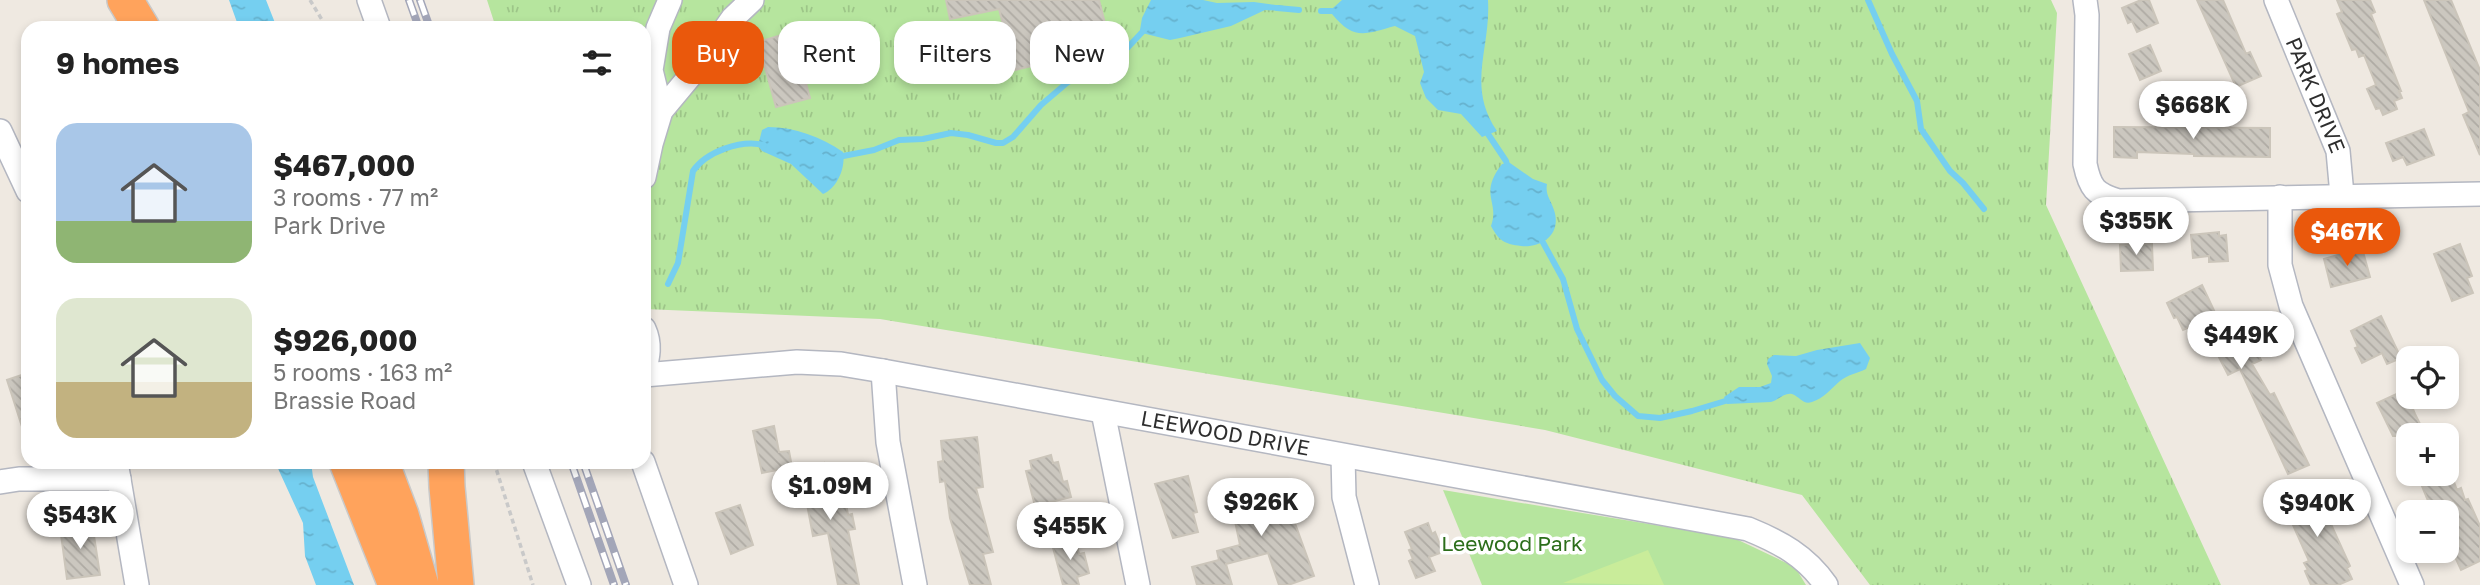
<!DOCTYPE html>
<meta charset="utf-8">
<style>
:root{--surface:#fff;--page:#f2f2f2;--text:#222;--muted:#767676;--accent:#ea580c}
body{margin:0;font-family:"Golos Text",sans-serif;background:var(--page);color:var(--text);height:100vh;display:flex;flex-direction:column;font-size:26px;white-space:nowrap}
*{box-sizing:border-box;margin:0}
p{font-size:23px;color:var(--muted)}
.icon{flex:none;width:38px;height:38px;fill:none;stroke:currentColor;stroke-width:2;stroke-linecap:round;stroke-linejoin:round}
.map{position:relative;flex:1;overflow:hidden}
.drawer{position:absolute;left:21px;top:21px;width:630px;height:448px;display:flex;flex-direction:column;background:var(--surface);border-radius:21px;box-shadow:0 4px 10px #0003}
.drawer>*{flex:none}
.guide{position:absolute;left:672px;top:21px;width:665px;height:63px;display:flex;gap:14px}
.tools{position:absolute;left:2396px;top:346px;display:grid;gap:14px}
.tools a{display:grid;place-items:center;width:63px;height:63px;border-radius:14px;background:var(--surface);box-shadow:0 4px 10px #0003;font-size:35px}
.price{position:absolute;translate:-50% -60px;padding:0 16px;border-radius:24px;background:#fff;color:#222;font-size:23px;line-height:46px;filter:drop-shadow(0 2px 4px #0008)}
.price::after{content:'';position:absolute;left:50%;top:42px;width:21px;height:16px;margin-left:-10px;background:inherit;clip-path:polygon(0 0,100% 0,50% 100%)}
.price.current{background:var(--accent);color:#fff}
ul{padding:0;list-style:none}
li{display:flex;align-items:center;gap:21px;height:175px;padding:0 35px}
li span{display:grid;place-items:center;flex:none;width:196px;height:140px;border-radius:21px;color:#555}
li>.icon{margin-inline-start:auto}
span .icon{width:84px;height:84px;fill:#fffc;stroke-width:1}
li b{font-size:30px}
h2{display:flex;justify-content:space-between;align-items:center;height:84px;padding:0 35px;font-size:30px}
.tag{padding:0 24px;border-radius:21px;background:var(--surface);box-shadow:0 4px 10px #0003;font-size:24px;line-height:63px}
.tag.current{background:var(--accent);color:#fff}
.map>svg:first-child{display:block}
</style>
<div class="map">
<svg width="2480" height="585" viewBox="0 0 2480 585">
<defs>
<pattern id="grass-tufts" width="24" height="20" patternUnits="userSpaceOnUse" patternTransform="scale(1.75)"><rect width="24" height="20" fill="#b6e59e"/><path d="M3 7l-1-3M5 7V3M7 7l1-3M15 17l-1-3M17 17v-4M19 17l1-3" fill="none" stroke="#9dc588"/></pattern>
<pattern id="water-ripples" width="26" height="14" patternUnits="userSpaceOnUse" patternTransform="scale(1.75)"><rect width="26" height="14" fill="#75cff0"/><path d="M2 4q2-2 4 0t4 0M15 11q2-2 4 0t4 0" fill="none" stroke="#66b2ce"/></pattern>
<pattern id="building-back-hatch" width="6" height="6" patternUnits="userSpaceOnUse" patternTransform="scale(1.75)"><rect width="6" height="6" fill="#cbc7bf"/><path d="M-1 5l2 2M0 0l6 6M5-1l2 2" fill="none" stroke="#afaba4"/></pattern>
</defs>
<rect width="100%" height="100%" fill="#efe9e1"/>
<!-- grass -->
<path fill="url(#grass-tufts)" d="M 487,0 L 2051,0 L 2057,13 L 2046,205 L 2221,585 L 1870,585 L 1802,495 L 1545,430 L 880,319 L 644,309 L 644,28 L 496,28 Z"/>
<!-- park -->
<path fill="#b6e59e" d="M 1443,490 L 1734,538 L 1795,567 L 1806,585 L 1482,585 Z"/>
<!-- pitch -->
<path fill="#c9ec9a" d="M 1648,550 L 1664,585 L 1563,583 Z"/>
<!-- water -->
<path fill="url(#water-ripples)" d="M 229,0 L 266,0 L 277,28 L 239,28 Z
M 1151,0 L 1203,0 L 1217,3 L 1254,2 L 1284,6 L 1282,11 L 1265,10 L 1231,26 L 1180,38 L 1170,40 L 1142,33 L 1140,30 L 1142,18 Z
M 1342,0 L 1488,0 C 1491,49 1466,86 1497,131 L 1482,137 L 1461,114 L 1438,110 L 1426,98 L 1420,83 L 1424,72 L 1415,36 L 1395,26 C 1365,34 1354,41 1332,14 L 1333,8 Z
M 768,127 C 795,127 821,137 843,152 C 846,168 837,188 823,194 L 791,164 L 762,151 L 758,146 L 762,130 Z
M 1510,163 L 1533,179 L 1547,184 C 1545,195 1551,200 1554,210 C 1562,234 1542,248 1521,246 C 1505,244 1499,241 1491,226 C 1500,201 1478,195 1502,164 Z
M 1860,343 L 1870,358 L 1866,369 C 1858,373 1847,375 1840,381 C 1831,389 1824,398 1812,402 C 1803,405 1800,397 1792,394 C 1785,392 1778,400 1771,402 L 1727,404 L 1724,397 L 1739,387 L 1760,387 L 1771,383 L 1772,376 L 1767,364 L 1768,359 L 1774,355 L 1796,356 L 1817,350 Z
M 275,462 L 311,462 L 313,477 L 354,585 L 316,585 L 305,556 L 303,523 Z"/>
<g fill="none" stroke-linecap="round" stroke-linejoin="round">
<!-- stream -->
<path stroke="#75cff0" stroke-width="6" d="M 1868,0 L 1892,54 L 1917,101 L 1921,129 L 1950,171 L 1963,183 L 1984,209
M 1277,8 L 1299,10
M 1321,11 L 1333,11
M 1488,134 L 1506,161 L 1509,171
M 838,157 L 874,150 L 899,140 L 923,139 L 951,133 L 968,135 L 996,143 L 1003,143 L 1013,137 L 1041,105 L 1068,82 L 1117,59 L 1146,28
M 1540,237 L 1563,279 L 1577,329 L 1602,380 L 1615,396 L 1638,416 L 1660,418 L 1692,411 L 1732,399
M 668,284 L 678,263 L 693,171 C 706,152 741,139 764,145"/>
</g>
<!-- building -->
<path fill="url(#building-back-hatch)" stroke="#cbc5ba" stroke-width="2" d="M 946,0 L 1099,0 L 1111,47 L 1015,70 L 999,9 L 950,19 Z
M 2141,0 L 2149,0 L 2158,23 L 2137,32 L 2132,21 L 2128,23 L 2122,8 Z
M 2197,0 L 2223,0 L 2246,54 L 2250,52 L 2261,76 L 2236,87 Z
M 2337,0 L 2370,0 L 2375,12 L 2371,14 L 2401,91 L 2399,91 L 2402,98 L 2394,101 L 2397,109 L 2383,115 L 2380,108 L 2376,109 L 2367,89 L 2376,85 L 2364,55 L 2359,57 L 2356,49 L 2352,50 L 2337,14 L 2342,12 Z
M 2424,0 L 2451,0 L 2480,70 L 2480,155 L 2463,115 L 2469,112 Z
M 792,32 L 810,98 L 776,107 L 758,42 Z
M 2150,45 L 2161,71 L 2140,80 L 2129,54 Z
M 2114,127 L 2270,128 L 2270,157 L 2194,156 L 2194,154 L 2137,152 L 2137,158 L 2114,157 Z
M 2424,129 L 2434,155 L 2407,165 L 2403,157 L 2393,161 L 2386,143 Z
M 2219,232 L 2219,236 L 2226,235 L 2228,261 L 2209,262 L 2209,256 L 2193,258 L 2191,235 Z
M 2152,244 L 2153,270 L 2121,271 L 2120,245 Z
M 2460,244 L 2472,276 L 2467,278 L 2473,293 L 2452,301 L 2434,254 Z
M 2362,248 L 2370,277 L 2331,287 L 2324,259 Z
M 2202,285 L 2218,319 L 2221,318 L 2233,345 L 2250,338 L 2261,360 L 2252,364 L 2270,395 L 2274,393 L 2309,465 L 2288,474 L 2240,369 L 2228,375 L 2201,322 L 2183,330 L 2177,317 L 2174,318 L 2167,303 Z
M 2381,316 L 2401,358 L 2387,364 L 2382,353 L 2362,363 L 2355,348 L 2358,347 L 2351,331 Z
M 28,373 L 28,436 L 25,436 L 7,380 Z
M 2405,390 L 2415,414 L 2426,436 L 2393,436 L 2377,403 Z
M 774,426 L 779,452 L 789,451 L 792,467 L 762,473 L 753,431 Z
M 977,437 L 983,487 L 976,488 L 993,552 L 983,554 L 991,585 L 970,585 L 950,518 L 945,481 L 940,482 L 938,462 L 943,461 L 941,441 Z
M 1051,455 L 1053,463 L 1058,462 L 1063,482 L 1067,481 L 1071,497 L 1035,506 L 1026,471 L 1032,470 L 1030,461 Z
M 824,463 L 831,500 L 845,497 L 848,515 L 852,514 L 855,529 L 848,530 L 859,585 L 838,585 L 828,533 L 813,536 L 800,467 Z
M 2417,474 L 2451,474 L 2457,490 L 2461,488 L 2465,500 L 2468,499 L 2480,526 L 2480,561 L 2461,570 L 2451,548 L 2446,550 L 2446,513 L 2433,513 Z
M 1188,476 L 1197,512 L 1193,513 L 1198,532 L 1173,538 L 1155,484 Z
M 1267,483 L 1269,494 L 1289,489 L 1294,515 L 1292,515 L 1314,576 L 1288,585 L 1279,585 L 1268,553 L 1226,564 L 1232,585 L 1197,585 L 1192,567 L 1219,560 L 1217,551 L 1240,545 L 1228,488 L 1244,485 L 1245,489 Z
M 2308,485 L 2315,502 L 2320,500 L 2350,566 L 2347,568 L 2352,579 L 2338,585 L 2311,585 L 2305,571 L 2308,570 L 2304,563 L 2309,561 L 2281,498 Z
M 740,505 L 753,545 L 731,554 L 716,513 Z
M 92,523 L 100,575 L 67,579 L 60,527 Z
M 1428,523 L 1432,534 L 1435,532 L 1443,552 L 1429,557 L 1435,571 L 1416,578 L 1409,561 L 1413,559 L 1409,550 L 1412,549 L 1405,532 Z
M 1075,537 L 1079,554 L 1084,553 L 1089,573 L 1077,577 L 1079,585 L 1063,585 L 1052,544 Z"/>
<g fill="none" stroke-linecap="round" stroke-linejoin="round">
<defs>
<g id="minor">
<path d="M 369,0 L 379,28"/>
<path d="M 2085,0 L 2087,15 L 2085,164 C 2090,188 2095,194 2118,201 L 2480,194"/>
<path id="s1" d="M 2276,0 L 2338,151 L 2342,195"/>
<path d="M 661,111 L 651,70 L 658,28 L 670,0"/>
<path d="M 0,131 L 28,191"/>
<path d="M 644,177 L 651,144 L 661,111 L 701,63 L 733,18 L 752,0"/>
<path d="M 2280,197 L 2280,265 L 2291,306 L 2412,585"/>
<path d="M 644,329 C 651,344 648,357 644,373"/>
<path d="M 883,371 L 888,442 L 915,585"/>
<path id="s2" d="M 644,375 L 797,362 L 841,364 L 883,371 L 1748,529 C 1780,542 1806,556 1826,585"/>
<path d="M 1103,412 L 1138,585"/>
<path d="M 1343,456 L 1344,497 L 1367,585"/>
<path d="M 116,462 L 137,585"/>
<path d="M 534,462 L 579,585"/>
<path d="M 643,462 L 686,585"/>
<path d="M 0,482 L 19,479 L 119,479"/>
</g>
<path id="highway" d="M 125,0 L 142,28
M 347,462 L 396,585
M 381,462 L 401,515 L 421,585
M 446,462 L 447,487 L 456,585"/>
</defs>
<!-- minor casing -->
<use href="#minor" stroke="#b4b7c1" stroke-width="26"/>
<!-- highway casing -->
<use href="#highway" stroke="#c9c9c9" stroke-width="38"/>
<!-- path -->
<path stroke="#c9c9c9" stroke-width="3.5" stroke-dasharray="5 3.5" stroke-linecap="butt" d="M 310,0 L 327,28
M 494,462 L 533,585"/>
<!-- minor -->
<use href="#minor" stroke="#fff" stroke-width="23"/>
<!-- highway -->
<use href="#highway" stroke="#ffa35c" stroke-width="35"/>
<defs>
<path id="rail" d="M 409,0 L 419,28
M 420,0 L 430,28
M 571,462 L 614,585
M 583,462 L 626,585"/>
</defs>
<!-- rail casing -->
<use href="#rail" stroke="#a3a6b8" stroke-width="8"/>
<!-- rail -->
<use href="#rail" stroke="#fff" stroke-width="5" stroke-dasharray="16" stroke-linecap="butt"/>
</g>
<g text-anchor="middle" stroke-width="7" stroke-linejoin="round" paint-order="stroke">
<!-- street labels -->
<g font-size="21" fill="#2e2e2e" stroke="#fff">
<text dy="7" stroke="none"><textPath href="#s1" startOffset="103">PARK DRIVE</textPath></text>
<text dy="7" stroke="none"><textPath href="#s2" startOffset="588">LEEWOOD DRIVE</textPath></text>
</g>
<!-- park labels -->
<g font-size="21" fill="#2c6e1b" stroke="#fff">
<text x="1512" y="551">Leewood Park</text>
</g>
</g>
</svg>
<div class="tools">
<a><svg class="icon" aria-label="locate" viewBox="0 0 24 24"><circle cx="12" cy="12" r="6"/><path d="M12 2v4M12 18v4M2 12h4M18 12h4"/></svg></a>
<a>+</a>
<a>−</a>
</div>
<b class="price" style="left:2193px;top:141px">$668K</b>
<b class="price" style="left:2136px;top:257px">$355K</b>
<b class="price current" style="left:2347px;top:268px">$467K</b>
<b class="price" style="left:2241px;top:371px">$449K</b>
<b class="price" style="left:830px;top:522px">$1.09M</b>
<b class="price" style="left:1261px;top:538px">$926K</b>
<b class="price" style="left:2317px;top:539px">$940K</b>
<b class="price" style="left:80px;top:551px">$543K</b>
<b class="price" style="left:1070px;top:562px">$455K</b>
<div class="guide">
<a class="tag current">Buy</a>
<a class="tag">Rent</a>
<a class="tag">Filters</a>
<a class="tag">New</a>
</div>
<section class="drawer">
<h2>9 homes<svg class="icon" aria-label="filters" viewBox="0 0 24 24"><path d="M4 7h16M4 17h16"/><circle cx="9" cy="7" r="2"/><circle cx="15" cy="17" r="2"/></svg></h2>
<ul>
<li><span style="background:linear-gradient(#a9c7e8 70%,#8fb573 0)"><svg class="icon" aria-label="home" viewBox="0 0 24 24"><path d="M3 11l9-7 9 7M6 9v11h12V9"/></svg></span><div><b>$467,000</b><p>3 rooms · 77 m²</p><p>Park Drive</p></div></li>
<li><span style="background:linear-gradient(#dfe7d0 60%,#c2b280 0)"><svg class="icon" aria-label="home" viewBox="0 0 24 24"><path d="M3 11l9-7 9 7M6 9v11h12V9"/></svg></span><div><b>$926,000</b><p>5 rooms · 163 m²</p><p>Brassie Road</p></div></li>
</ul>
</section>
</div>
